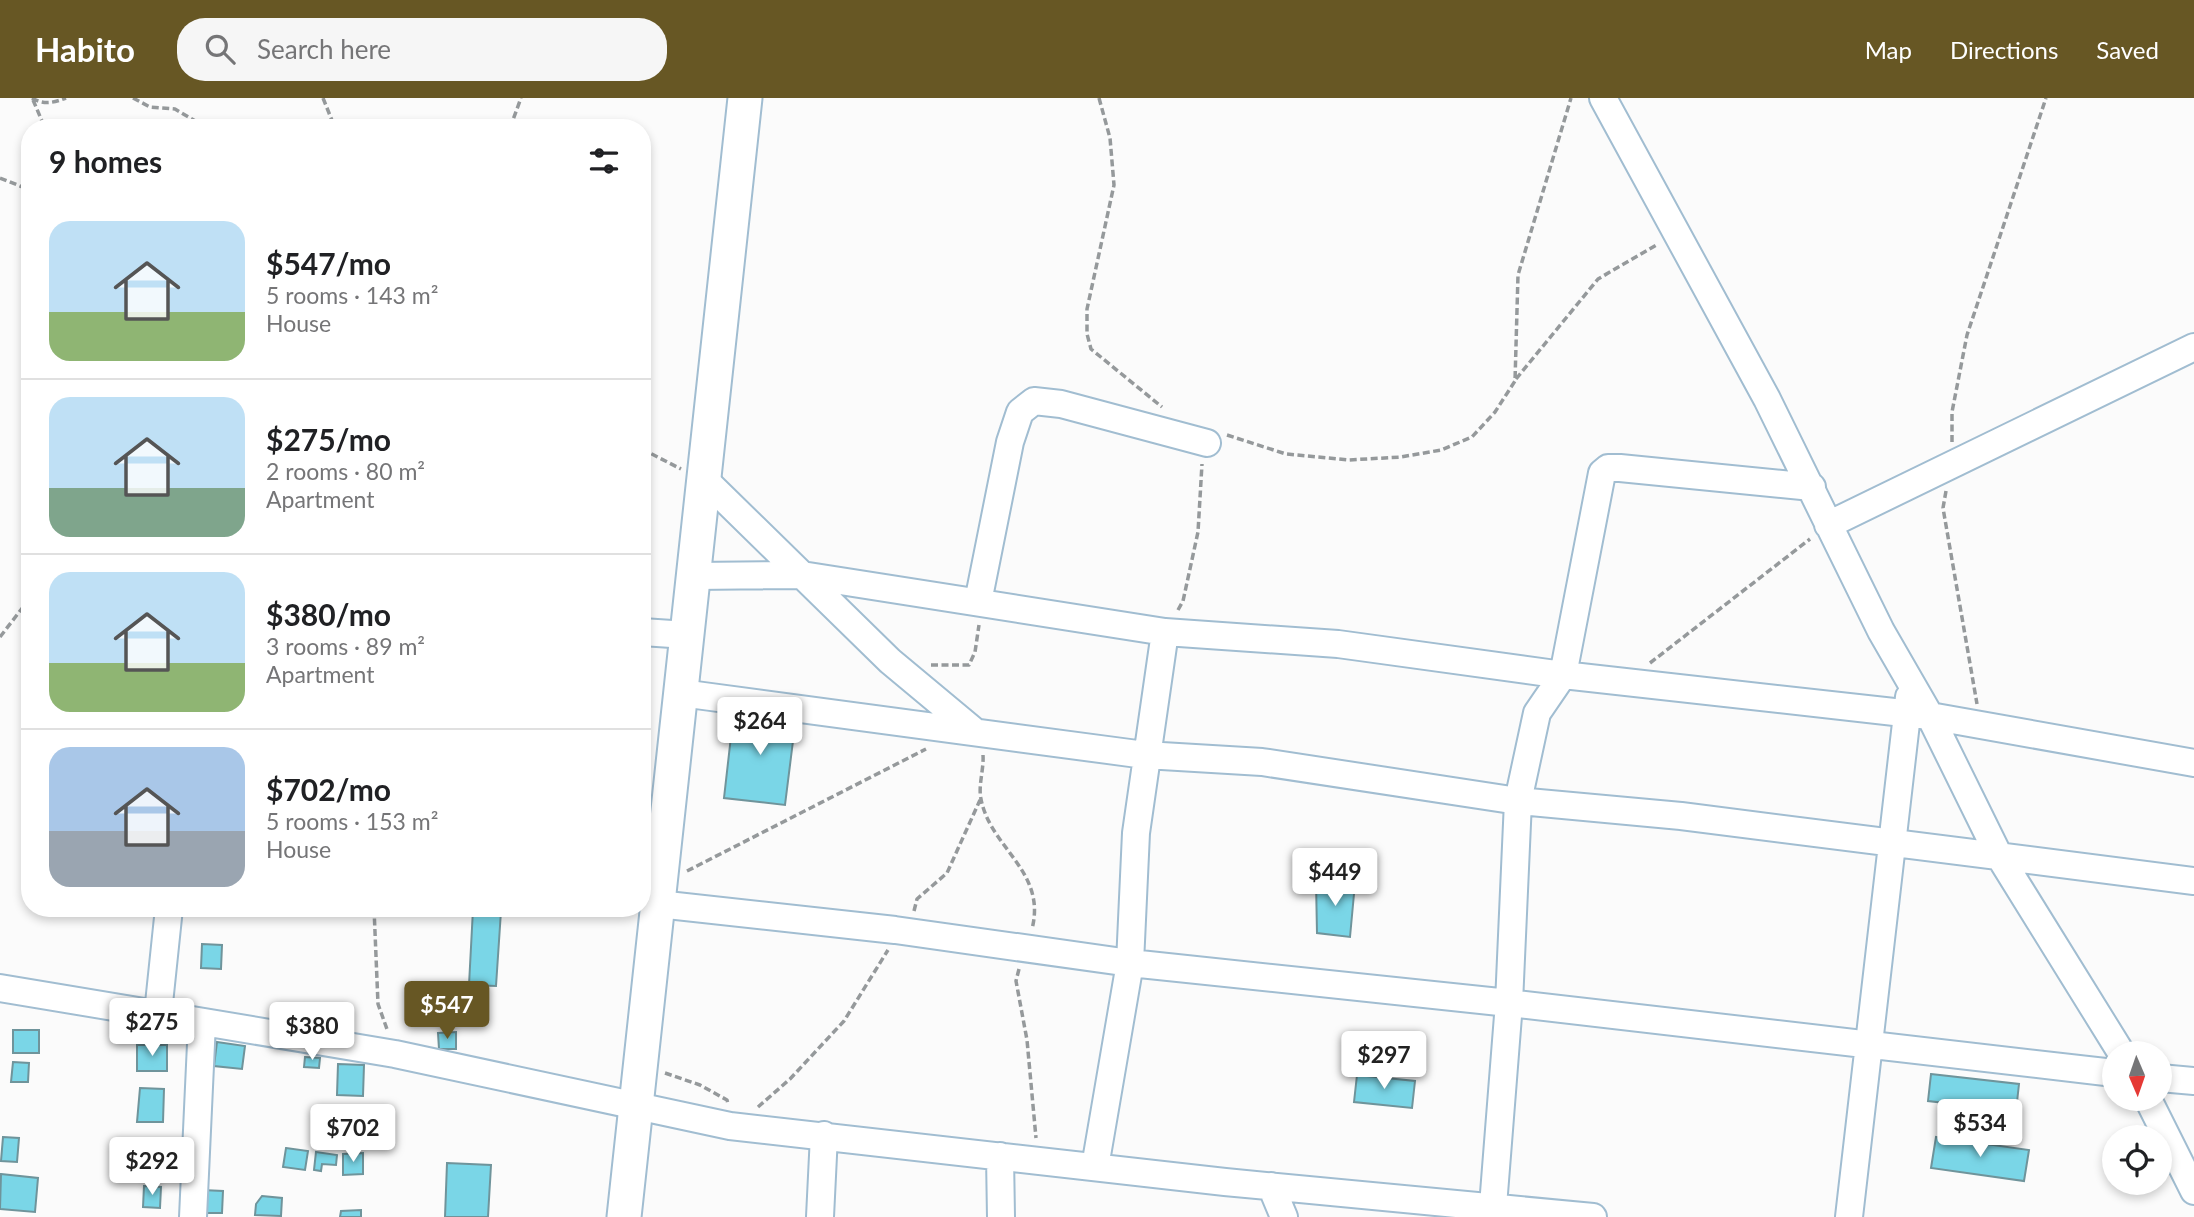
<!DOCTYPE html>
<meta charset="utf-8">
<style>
:root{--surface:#fff;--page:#f6f6f6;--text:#202124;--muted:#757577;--line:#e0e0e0;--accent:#675724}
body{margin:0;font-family:Lato,sans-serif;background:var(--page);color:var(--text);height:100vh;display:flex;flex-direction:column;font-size:26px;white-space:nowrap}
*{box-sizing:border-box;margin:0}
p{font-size:23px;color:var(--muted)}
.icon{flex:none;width:38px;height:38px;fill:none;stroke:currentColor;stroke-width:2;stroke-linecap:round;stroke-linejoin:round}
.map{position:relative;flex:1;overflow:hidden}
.drawer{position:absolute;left:21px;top:21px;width:630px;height:798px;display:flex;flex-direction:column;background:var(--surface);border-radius:28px;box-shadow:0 4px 10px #0003}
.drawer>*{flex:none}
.needle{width:46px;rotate:178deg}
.buttons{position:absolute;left:2102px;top:943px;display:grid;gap:14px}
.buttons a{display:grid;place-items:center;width:70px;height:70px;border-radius:50%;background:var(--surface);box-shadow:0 4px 10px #0003;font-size:35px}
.price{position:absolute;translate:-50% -60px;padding:0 16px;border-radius:7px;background:#fff;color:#222;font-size:23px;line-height:46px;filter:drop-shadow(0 2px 4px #0008)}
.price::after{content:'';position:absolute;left:50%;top:42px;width:21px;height:16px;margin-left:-10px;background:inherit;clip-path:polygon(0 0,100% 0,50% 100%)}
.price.current{background:var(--accent);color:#fff}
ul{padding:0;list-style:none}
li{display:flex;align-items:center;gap:21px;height:175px;padding:0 28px}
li+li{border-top:2px solid var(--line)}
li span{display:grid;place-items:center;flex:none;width:196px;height:140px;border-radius:21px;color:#555}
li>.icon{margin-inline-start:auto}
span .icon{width:84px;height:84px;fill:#fffc;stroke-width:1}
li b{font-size:30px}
h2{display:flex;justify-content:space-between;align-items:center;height:84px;padding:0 28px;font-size:30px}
header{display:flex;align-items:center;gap:42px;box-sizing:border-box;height:98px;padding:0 35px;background:var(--accent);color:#fff}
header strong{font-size:33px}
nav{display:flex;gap:38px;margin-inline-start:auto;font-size:24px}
.search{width:490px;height:63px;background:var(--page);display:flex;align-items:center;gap:18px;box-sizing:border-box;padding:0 24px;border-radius:28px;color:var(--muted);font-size:26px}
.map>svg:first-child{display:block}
</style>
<header>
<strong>Habito</strong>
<div class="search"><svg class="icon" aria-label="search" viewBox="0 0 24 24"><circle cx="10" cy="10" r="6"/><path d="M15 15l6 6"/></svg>Search here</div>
<nav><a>Map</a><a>Directions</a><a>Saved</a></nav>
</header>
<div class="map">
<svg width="2194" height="1119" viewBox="0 0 2194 1119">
<rect width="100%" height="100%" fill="#fbfbfb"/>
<!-- building -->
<path fill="#7ad6e7" stroke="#6f949b" stroke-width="2" d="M 734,612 L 796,619 L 785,707 L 724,700 Z
M 1316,783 L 1355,785 L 1350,839 L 1317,835 Z
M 473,811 L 501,813 L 496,888 L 469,887 Z
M 202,846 L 222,847 L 221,871 L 201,870 Z
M 13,932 L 39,932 L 39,955 L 13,955 Z
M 456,934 L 456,951 L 439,951 L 438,935 Z
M 217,944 L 245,948 L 242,971 L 214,968 Z
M 137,947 L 167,947 L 167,973 L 137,973 Z
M 305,959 L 320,960 L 319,970 L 304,969 Z
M 13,964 L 29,965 L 28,984 L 11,984 Z
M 338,966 L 364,967 L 363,998 L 337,997 Z
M 1931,976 L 2019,986 L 2016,1013 L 1928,1003 Z
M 1357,977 L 1415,983 L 1412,1010 L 1354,1004 Z
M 140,990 L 164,991 L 163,1024 L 137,1024 Z
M 3,1039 L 19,1040 L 17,1064 L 1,1063 Z
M 1936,1039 L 2029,1052 L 2024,1083 L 1931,1070 Z
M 286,1050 L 308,1053 L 305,1072 L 283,1069 Z
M 316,1054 L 337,1057 L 336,1067 L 322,1066 L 321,1073 L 314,1072 Z
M 363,1055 L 363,1076 L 343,1077 L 343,1056 Z
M 447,1065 L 491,1067 L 488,1119 L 445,1119 Z
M 1,1076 L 38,1080 L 35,1114 L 0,1111 Z
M 144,1088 L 161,1089 L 160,1110 L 143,1109 Z
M 202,1092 L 223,1093 L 222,1115 L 201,1115 Z
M 262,1098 L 282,1100 L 281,1118 L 255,1117 L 256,1106 Z
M 361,1112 L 361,1119 L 340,1119 L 341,1113 Z"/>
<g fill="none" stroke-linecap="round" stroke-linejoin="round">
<defs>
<path id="minor" d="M 1603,0 L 1767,301 L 1881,533 L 1930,618 L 1998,756 L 2122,956
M 706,383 L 890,563 L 974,633
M 1828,427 L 2194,249
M 694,478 L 802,477 L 1165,534 L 1338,546 L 1563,577 L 1930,618 L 2194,665
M 978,504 L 1010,344 L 1020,314 L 1034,303 L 1061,306 L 1207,345
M 642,534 L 687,537
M 681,595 L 1145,657 L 1262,664 L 1518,703 L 1681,718 L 2194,783
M 658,806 L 895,832 L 1130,865 L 1136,735 L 1165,534
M 0,890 L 395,956 L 730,1028 L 1225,1084 L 1593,1119
M 158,915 L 169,810
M 2160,980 L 2194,983
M 2148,1001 L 2194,1093
M 1000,1058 L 1001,1119
M 1095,1069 L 1130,865 L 1509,905 L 2114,975
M 1271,1088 L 1284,1119
M 1493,1108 L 1509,905 L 1518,703 L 1537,615 L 1563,577 L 1602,375 L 1608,370 L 1620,370 L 1812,389
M 193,1119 L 202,924
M 820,1119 L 824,1037
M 1849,1119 L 1909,599"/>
<path id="major" d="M 624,1119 L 745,0"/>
</defs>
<!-- minor casing -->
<use href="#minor" stroke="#a1bdd1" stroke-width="30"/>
<!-- major casing -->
<use href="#major" stroke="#a1bdd1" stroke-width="37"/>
<!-- path -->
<path stroke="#95999b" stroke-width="3.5" stroke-dasharray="7 3.5" stroke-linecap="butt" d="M 32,0 C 44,7 53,5 66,0
M 133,0 L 150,9 L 175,11 L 207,30
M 323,0 L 335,30
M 1099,0 L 1110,40 L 1114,87 L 1087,211 L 1087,236 L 1091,251 L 1162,309
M 33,2 L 45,30
M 510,30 L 521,0
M 0,80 L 30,92
M 1516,281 L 1598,181 L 1658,146
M 1227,337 L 1286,356 L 1349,362 L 1401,359 L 1441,352 L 1472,339 L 1495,314 L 1515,283 L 1518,177 L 1571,0
M 1952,344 L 1952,314 L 1967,237 L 2046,0
M 642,351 L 681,371
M 1946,393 L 1943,410 L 1977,606
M 1178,512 L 1183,503 L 1198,434 L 1202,366
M 0,539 L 30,500
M 1650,565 L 1810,441
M 931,567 L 969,567 L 975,554 L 979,527
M 983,657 C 984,671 978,688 981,701 C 990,750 1047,773 1032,831
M 687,773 L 926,651
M 374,810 L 378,906 L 388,934
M 914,813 L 917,801 L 947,775 L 980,702
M 1019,871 L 1016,883 L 1027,942 L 1036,1040
M 665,975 L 700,987 L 727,1002 L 728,1006
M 758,1009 L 790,981 L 844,923 L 888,852"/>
<!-- minor -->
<use href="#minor" stroke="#fff" stroke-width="26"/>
<!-- major -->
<use href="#major" stroke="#fff" stroke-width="33"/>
</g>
</svg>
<div class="buttons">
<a><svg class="needle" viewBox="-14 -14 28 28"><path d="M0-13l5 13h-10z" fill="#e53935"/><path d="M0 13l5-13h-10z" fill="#757577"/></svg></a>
<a><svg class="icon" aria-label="locate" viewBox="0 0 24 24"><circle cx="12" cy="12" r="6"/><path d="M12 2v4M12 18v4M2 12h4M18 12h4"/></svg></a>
</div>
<b class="price" style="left:760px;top:659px">$264</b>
<b class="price" style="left:1335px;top:810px">$449</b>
<b class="price current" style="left:447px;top:943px">$547</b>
<b class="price" style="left:152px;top:960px">$275</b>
<b class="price" style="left:312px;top:964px">$380</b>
<b class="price" style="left:1384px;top:993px">$297</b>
<b class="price" style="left:1980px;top:1061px">$534</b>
<b class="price" style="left:353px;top:1066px">$702</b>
<b class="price" style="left:152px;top:1099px">$292</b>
<section class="drawer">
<h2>9 homes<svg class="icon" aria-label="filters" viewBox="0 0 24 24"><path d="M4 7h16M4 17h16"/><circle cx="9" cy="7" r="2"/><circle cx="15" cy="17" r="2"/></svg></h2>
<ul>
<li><span style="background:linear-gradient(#bfe0f5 65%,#8fb573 0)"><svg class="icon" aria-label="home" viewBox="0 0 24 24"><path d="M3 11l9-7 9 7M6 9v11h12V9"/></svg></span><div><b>$547/mo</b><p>5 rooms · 143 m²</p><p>House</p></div></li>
<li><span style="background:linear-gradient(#bfe0f5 65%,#7fa58c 0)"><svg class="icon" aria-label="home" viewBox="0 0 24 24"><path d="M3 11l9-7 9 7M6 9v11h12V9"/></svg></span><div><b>$275/mo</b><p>2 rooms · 80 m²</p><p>Apartment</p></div></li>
<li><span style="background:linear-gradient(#bfe0f5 65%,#8fb573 0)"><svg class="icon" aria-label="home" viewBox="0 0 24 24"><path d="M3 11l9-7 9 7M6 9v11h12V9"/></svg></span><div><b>$380/mo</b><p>3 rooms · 89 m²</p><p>Apartment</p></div></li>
<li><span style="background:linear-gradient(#a9c7e8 60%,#9aa5b1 0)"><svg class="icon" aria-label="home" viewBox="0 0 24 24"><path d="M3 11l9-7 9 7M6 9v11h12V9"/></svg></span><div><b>$702/mo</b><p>5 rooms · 153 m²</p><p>House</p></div></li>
</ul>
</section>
</div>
